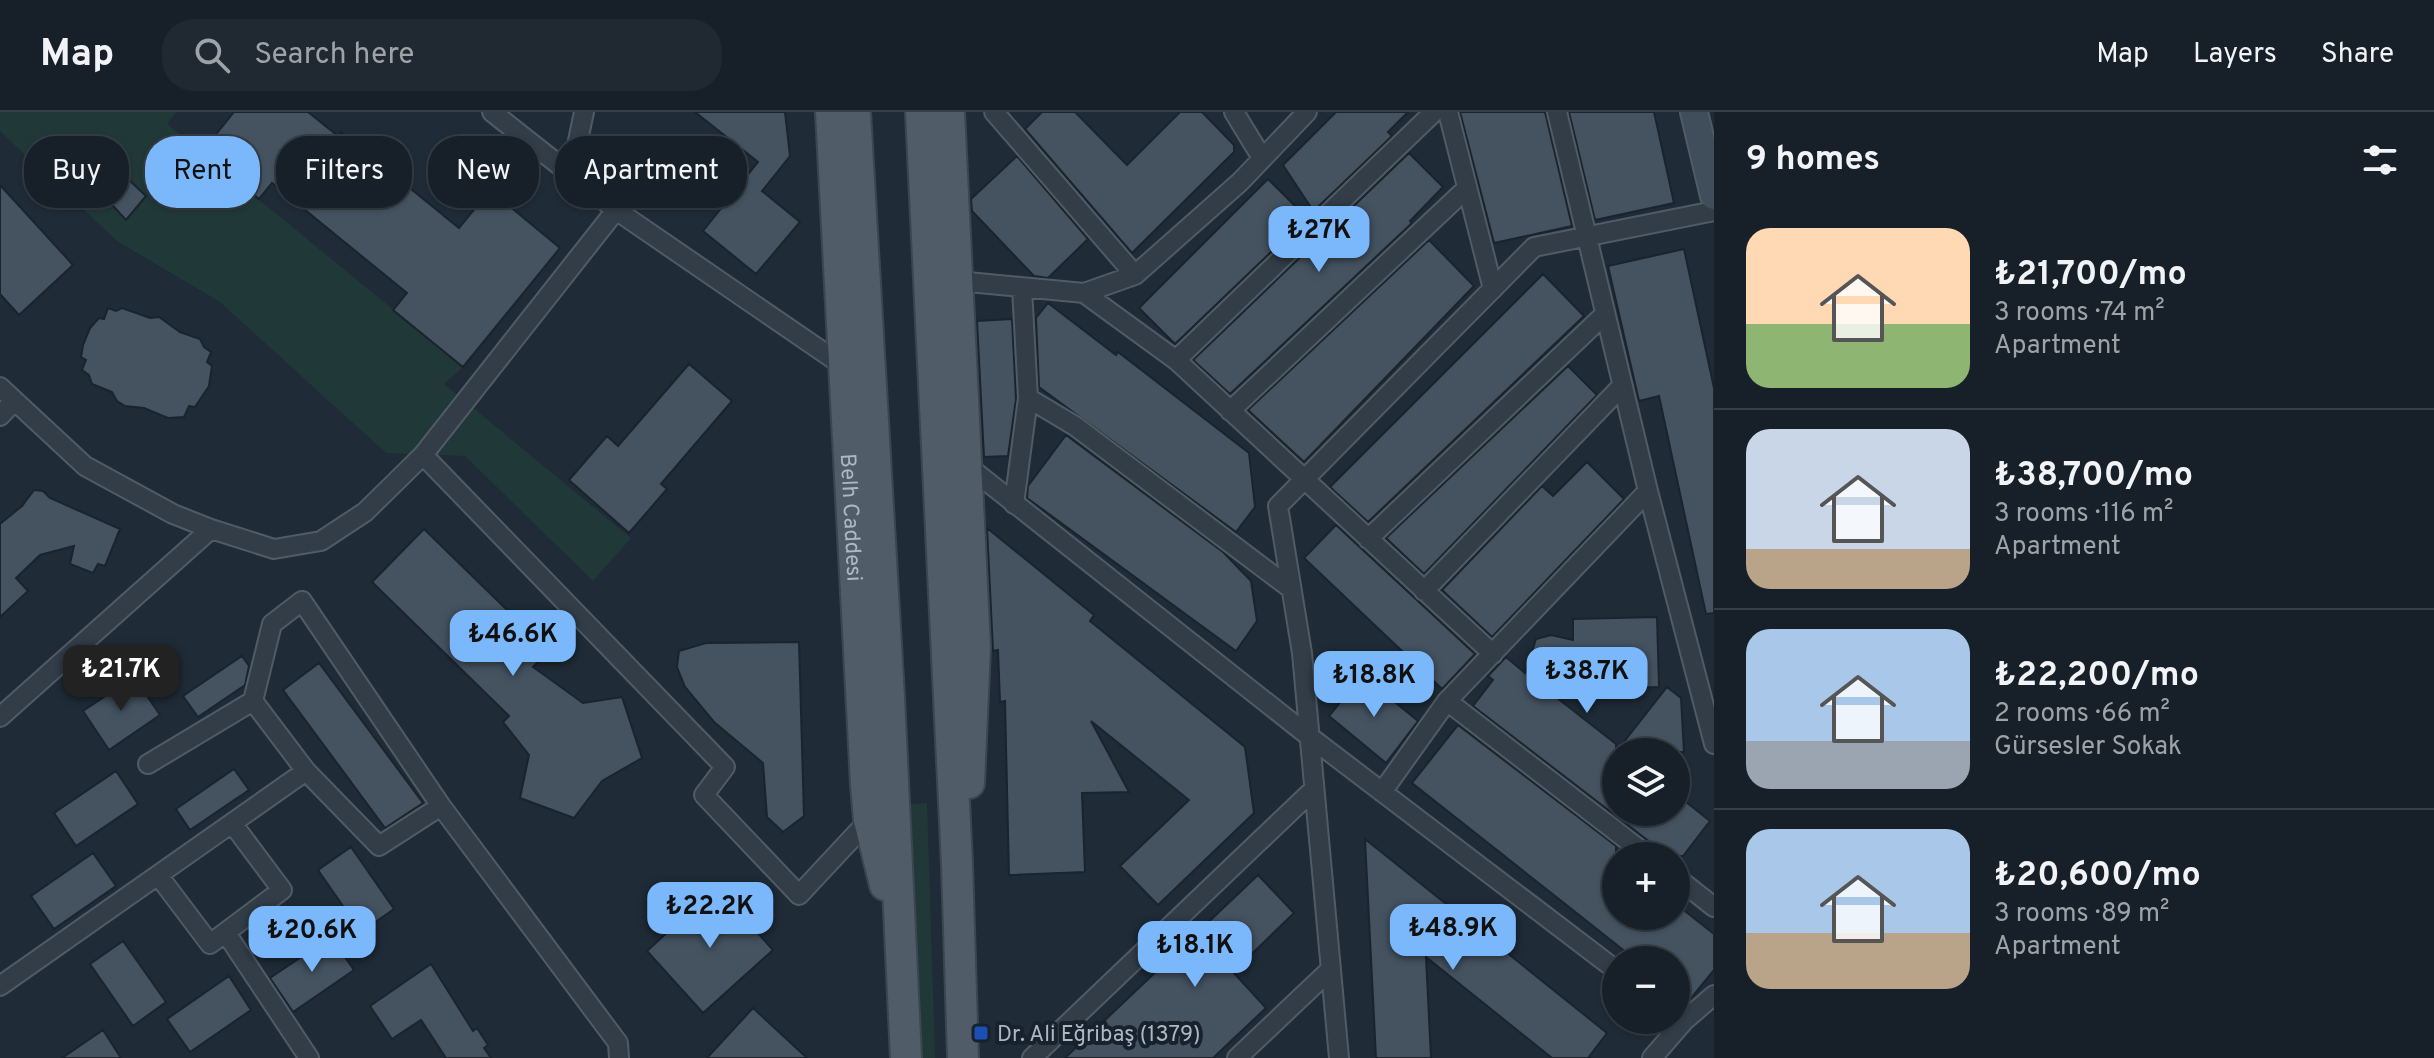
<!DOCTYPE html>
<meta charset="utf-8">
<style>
:root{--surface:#172029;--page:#202831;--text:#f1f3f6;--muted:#9ea3a8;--line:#363e46;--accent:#7bb8fb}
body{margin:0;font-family:Overpass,sans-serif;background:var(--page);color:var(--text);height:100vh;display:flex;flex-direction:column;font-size:30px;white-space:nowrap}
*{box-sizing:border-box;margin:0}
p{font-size:26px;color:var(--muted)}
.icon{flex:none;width:44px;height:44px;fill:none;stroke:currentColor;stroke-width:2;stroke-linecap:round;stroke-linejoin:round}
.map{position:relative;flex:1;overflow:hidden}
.details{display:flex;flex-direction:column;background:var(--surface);width:720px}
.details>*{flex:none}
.hud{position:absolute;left:24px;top:24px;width:760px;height:72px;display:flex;gap:16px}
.tools{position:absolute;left:1602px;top:626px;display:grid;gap:16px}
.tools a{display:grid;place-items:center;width:88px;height:88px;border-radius:50%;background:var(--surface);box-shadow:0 2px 6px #0004,0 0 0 2px var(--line);font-size:40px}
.price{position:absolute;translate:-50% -68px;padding:0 18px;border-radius:16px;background:var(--accent);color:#111;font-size:26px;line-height:52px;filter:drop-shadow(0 2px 4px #0008)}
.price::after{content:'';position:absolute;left:50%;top:48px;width:24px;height:18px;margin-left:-12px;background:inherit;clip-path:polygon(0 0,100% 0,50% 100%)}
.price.current{background:#222;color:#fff}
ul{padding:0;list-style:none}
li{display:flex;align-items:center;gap:24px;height:200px;padding:0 32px}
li+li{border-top:2px solid var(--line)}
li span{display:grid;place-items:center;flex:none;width:224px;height:160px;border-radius:24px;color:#555}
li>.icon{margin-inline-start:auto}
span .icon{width:96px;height:96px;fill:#fffc;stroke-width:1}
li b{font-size:34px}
h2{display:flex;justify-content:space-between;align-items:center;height:96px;padding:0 32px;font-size:34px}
.chip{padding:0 28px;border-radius:32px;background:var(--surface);box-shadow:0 2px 6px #0004,0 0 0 2px var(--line);font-size:28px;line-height:72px}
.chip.current{background:var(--accent);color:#111}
header{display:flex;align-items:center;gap:48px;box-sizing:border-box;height:112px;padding:0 40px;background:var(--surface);border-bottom:2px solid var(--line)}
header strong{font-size:38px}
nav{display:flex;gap:44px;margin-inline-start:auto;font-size:28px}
.search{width:560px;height:72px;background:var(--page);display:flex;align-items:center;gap:20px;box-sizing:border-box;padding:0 28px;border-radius:32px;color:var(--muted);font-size:30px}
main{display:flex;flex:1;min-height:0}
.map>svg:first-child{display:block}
</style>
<header>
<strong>Map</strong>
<div class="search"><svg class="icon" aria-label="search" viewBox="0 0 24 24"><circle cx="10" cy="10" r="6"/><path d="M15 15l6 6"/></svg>Search here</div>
<nav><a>Map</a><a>Layers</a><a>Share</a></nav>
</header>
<main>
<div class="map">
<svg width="1714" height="946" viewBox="0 0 1714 946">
<rect width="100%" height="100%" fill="#1f2b37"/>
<!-- green -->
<path fill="#213838" d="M 0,0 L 176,0 L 167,12 L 463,255 L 444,272 L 631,426 L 593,469 L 465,344 L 386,341 L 220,190 L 117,129 L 0,19 Z
M 927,691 L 935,946 L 920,946 L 906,693 Z"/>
<!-- building -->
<path fill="#455361" stroke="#1a242e" stroke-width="2" d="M 234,0 L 308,0 L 338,24 L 341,20 L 459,116 L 490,78 L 560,136 L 463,255 L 393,198 L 407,181 L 272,71 L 259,87 L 202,40 Z
M 695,0 L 785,0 L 790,44 L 762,79 L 800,110 L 756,162 L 703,119 L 758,50 Z
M 1042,0 L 1075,0 L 1127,53 L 1180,0 L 1202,0 L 1234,33 L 1234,40 L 1132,141 L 1025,17 Z
M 1336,0 L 1408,0 L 1388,20 L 1392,24 L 1175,232 L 1139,196 L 1268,67 L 1304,103 L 1312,97 L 1283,53 Z
M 1460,0 L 1545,0 L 1572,114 L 1494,131 Z
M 1569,0 L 1654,0 L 1674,91 L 1595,108 Z
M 86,33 L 124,71 L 128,67 L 146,84 L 126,108 L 104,84 L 100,88 L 64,54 Z
M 1409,41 L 1443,75 L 1410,109 L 1412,111 L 1230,282 L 1193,248 Z
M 1017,44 L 1088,127 L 1048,166 L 1034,164 L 972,99 L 971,87 Z
M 0,73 L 73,153 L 19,203 L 0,182 Z
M 1429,128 L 1474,174 L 1304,350 L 1248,298 Z
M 1684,137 L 1714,276 L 1714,501 L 1706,502 L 1659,284 L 1639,289 L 1608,154 Z
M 1543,162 L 1584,204 L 1368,410 L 1330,375 Z
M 1048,191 L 1116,243 L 1118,240 L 1249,341 L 1255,395 L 1236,420 L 1039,275 L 1036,206 Z
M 108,196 L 116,199 L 122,196 L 150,206 L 159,205 L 180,220 L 200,227 L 204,235 L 211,240 L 207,250 L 212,254 L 209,274 L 195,295 L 189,294 L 184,305 L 168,306 L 144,296 L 125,294 L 117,289 L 112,280 L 92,272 L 89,263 L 82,258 L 86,248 L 81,245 L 83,233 L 90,216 L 99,206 L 104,207 Z
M 1012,207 L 1016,287 L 1008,344 L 984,345 L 977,209 Z
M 689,252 L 732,289 L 661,372 L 667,377 L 629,421 L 569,368 L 607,324 L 618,334 Z
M 1568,254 L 1597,283 L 1424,462 L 1386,426 Z
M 1066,323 L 1223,440 L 1251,469 L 1257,509 L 1236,539 L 1027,386 L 1028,374 Z
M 1587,350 L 1624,387 L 1492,525 L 1442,478 L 1542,374 L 1553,384 Z
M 34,378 L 43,379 L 50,386 L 120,417 L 105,454 L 98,452 L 93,461 L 70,452 L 74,434 L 40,443 L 16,466 L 28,479 L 0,505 L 0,412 L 22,394 Z
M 1336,413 L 1475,542 L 1442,577 L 1304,446 Z
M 987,416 L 1094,503 L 1090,509 L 1245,635 L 1254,701 L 1158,793 L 1120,754 L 1189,688 L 1091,609 L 1129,680 L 1082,681 L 1085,760 L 1009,763 L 1005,589 L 1000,590 L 998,538 L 993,539 Z
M 424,417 L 549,539 L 533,555 L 583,591 L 622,585 L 642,646 L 602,669 L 574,706 L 520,686 L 529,643 L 503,610 L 509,604 L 372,470 Z
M 1657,505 L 1659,575 L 1547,578 L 1616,632 L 1616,700 L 1676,700 L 1676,682 L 1710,709 L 1683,744 L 1660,744 L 1655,734 L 1473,594 L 1493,568 L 1488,564 L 1506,545 L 1525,561 L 1536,527 L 1551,523 L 1573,528 L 1573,507 Z
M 799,530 L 804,704 L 783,720 L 767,705 L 763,651 L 714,610 L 685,575 L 677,555 L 679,539 L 706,531 Z
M 242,544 L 249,554 L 245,573 L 198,605 L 183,584 Z
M 319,551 L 423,691 L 385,716 L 283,578 Z
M 1362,563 L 1418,609 L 1386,651 L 1329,604 Z
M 134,565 L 160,603 L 109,638 L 83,599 Z
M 1667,575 L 1681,586 L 1684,640 L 1616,640 Z
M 1458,613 L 1616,734 L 1616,804 L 1676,804 L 1676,792 L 1714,822 L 1714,858 L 1688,890 L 1676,880 L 1676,848 L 1636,848 L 1412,671 Z
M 234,657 L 249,678 L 190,718 L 176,697 Z
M 116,659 L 138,692 L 76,734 L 54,701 Z
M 1365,727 L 1607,921 L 1588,946 L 1552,946 L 1426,845 L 1431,946 L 1376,946 Z
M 351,735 L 394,797 L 361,820 L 318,758 Z
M 93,741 L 116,774 L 54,817 L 31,784 Z
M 1258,763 L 1294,801 L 1233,860 L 1266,896 L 1213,946 L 1065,946 Z
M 717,775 L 773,838 L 703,901 L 647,839 Z
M 331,825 L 354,858 L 293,900 L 270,866 Z
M 123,829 L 166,890 L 133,914 L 90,852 Z
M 431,852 L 473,919 L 477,916 L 488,933 L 484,936 L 491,946 L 446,946 L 421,908 L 392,927 L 370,894 Z
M 229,864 L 251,898 L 190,940 L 167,907 Z
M 753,896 L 807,946 L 707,946 Z
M 103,918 L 121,946 L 62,946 Z"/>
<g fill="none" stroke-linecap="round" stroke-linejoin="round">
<defs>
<path id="minor" d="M 492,0 L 616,98 L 845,255
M 994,0 L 1135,163
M 1234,0 L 1262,46
M 1448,0 L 1493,177
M 1557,0 L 1648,379 L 1714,632
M 571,62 L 584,0
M 957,169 L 1084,181 L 1135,163 L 1240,70 L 1307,0
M 1022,176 L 1028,286
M 1084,181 L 1176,248 L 1493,542
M 1176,248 L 1434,0
M 0,275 L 85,354 L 173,402 L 211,417 L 274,437 L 321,429 L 365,400 L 423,343 L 616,98
M 1230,299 L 1466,77
M 0,304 L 14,289
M 423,343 L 725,655 L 704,683 L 799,783 L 869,708
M 965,352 L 1310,625 L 1616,858
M 1014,392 L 1028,286 L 1075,314 L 1290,476
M 1368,427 L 1605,202
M 1424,479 L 1622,274
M 253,589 L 272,512 L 302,489 L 441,694
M 1447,589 L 1648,379
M 0,605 L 211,417
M 306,659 L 379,734 L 441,694 L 618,931 L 619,946
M 1382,680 L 1447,589 L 1648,744
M 158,763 L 210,832 L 282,778 L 232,711
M 1676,765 L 1714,795
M 226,821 L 309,946
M 0,874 L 306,659 L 253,589 L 148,652
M 1032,946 L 1314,677
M 1237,946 L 1331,857
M 1339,946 L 1302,541 L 1278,394 L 1534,135 L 1714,99
M 1652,946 L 1684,909 L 1714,883"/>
<path id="secondary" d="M 1694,0 L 1714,84"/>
<g id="primary">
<path id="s1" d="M 831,0 L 866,672 L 869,708 L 885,773"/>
<path d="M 855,0 L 889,585 L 906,946"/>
<path d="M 921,0 L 957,752 L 963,946"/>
<path d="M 949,0 L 975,535 L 969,671"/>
</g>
</defs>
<!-- minor casing -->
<use href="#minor" stroke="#505b66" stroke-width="22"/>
<!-- secondary casing -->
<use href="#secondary" stroke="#505b66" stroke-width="30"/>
<!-- primary casing -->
<use href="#primary" stroke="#3c4651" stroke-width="34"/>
<!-- minor -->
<use href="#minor" stroke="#323d48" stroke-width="18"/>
<!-- secondary -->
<use href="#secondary" stroke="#404d5b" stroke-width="26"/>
<!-- primary -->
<use href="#primary" stroke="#505c68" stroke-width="30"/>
</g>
<!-- markers -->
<rect fill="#1a4fb4" stroke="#18222c" stroke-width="3" x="973" y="913" width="16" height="16" rx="4"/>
<g text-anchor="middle" stroke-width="8" stroke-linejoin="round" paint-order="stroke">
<!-- street labels -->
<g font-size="22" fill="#acb8c5" stroke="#18222c">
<text dy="8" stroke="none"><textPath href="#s1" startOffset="406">Belh Caddesi</textPath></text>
</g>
<!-- poi labels -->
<g font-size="22" fill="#acb8c5" stroke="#18222c" text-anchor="start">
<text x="997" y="929">Dr. Ali Eğribaş (1379)</text>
</g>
</g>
</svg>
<div class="tools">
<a><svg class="icon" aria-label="layers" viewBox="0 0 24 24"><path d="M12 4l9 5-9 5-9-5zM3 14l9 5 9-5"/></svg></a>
<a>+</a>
<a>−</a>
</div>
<b class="price" style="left:1319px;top:162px">₺27K</b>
<b class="price" style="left:513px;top:566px">₺46.6K</b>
<b class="price current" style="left:121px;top:601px">₺21.7K</b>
<b class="price" style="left:1587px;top:603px">₺38.7K</b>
<b class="price" style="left:1374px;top:607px">₺18.8K</b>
<b class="price" style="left:710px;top:838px">₺22.2K</b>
<b class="price" style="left:1453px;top:860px">₺48.9K</b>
<b class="price" style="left:312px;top:862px">₺20.6K</b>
<b class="price" style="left:1195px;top:877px">₺18.1K</b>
<div class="hud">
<a class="chip">Buy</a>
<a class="chip current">Rent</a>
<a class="chip">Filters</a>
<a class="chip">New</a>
<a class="chip">Apartment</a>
</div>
</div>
<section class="details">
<h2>9 homes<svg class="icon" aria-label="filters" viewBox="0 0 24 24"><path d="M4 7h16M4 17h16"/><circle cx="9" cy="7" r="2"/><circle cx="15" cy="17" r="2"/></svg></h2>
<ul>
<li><span style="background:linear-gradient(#ffd9b3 60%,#8fb573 0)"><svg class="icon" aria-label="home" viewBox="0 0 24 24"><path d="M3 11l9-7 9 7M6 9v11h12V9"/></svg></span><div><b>₺21,700/mo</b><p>3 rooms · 74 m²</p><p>Apartment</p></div></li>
<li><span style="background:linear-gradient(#c9d6e8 75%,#b9a48a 0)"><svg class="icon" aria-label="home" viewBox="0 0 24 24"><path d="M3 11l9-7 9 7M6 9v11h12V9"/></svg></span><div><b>₺38,700/mo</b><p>3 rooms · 116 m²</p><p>Apartment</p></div></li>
<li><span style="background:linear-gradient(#a9c7e8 70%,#9aa5b1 0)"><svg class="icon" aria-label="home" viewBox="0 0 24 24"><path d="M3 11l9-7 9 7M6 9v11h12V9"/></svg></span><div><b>₺22,200/mo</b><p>2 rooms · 66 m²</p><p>Gürsesler Sokak</p></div></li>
<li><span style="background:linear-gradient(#a9c7e8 65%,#b9a48a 0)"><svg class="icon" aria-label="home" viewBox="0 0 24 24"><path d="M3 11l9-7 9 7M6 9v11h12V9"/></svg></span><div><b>₺20,600/mo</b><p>3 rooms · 89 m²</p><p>Apartment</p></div></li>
</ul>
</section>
</main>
